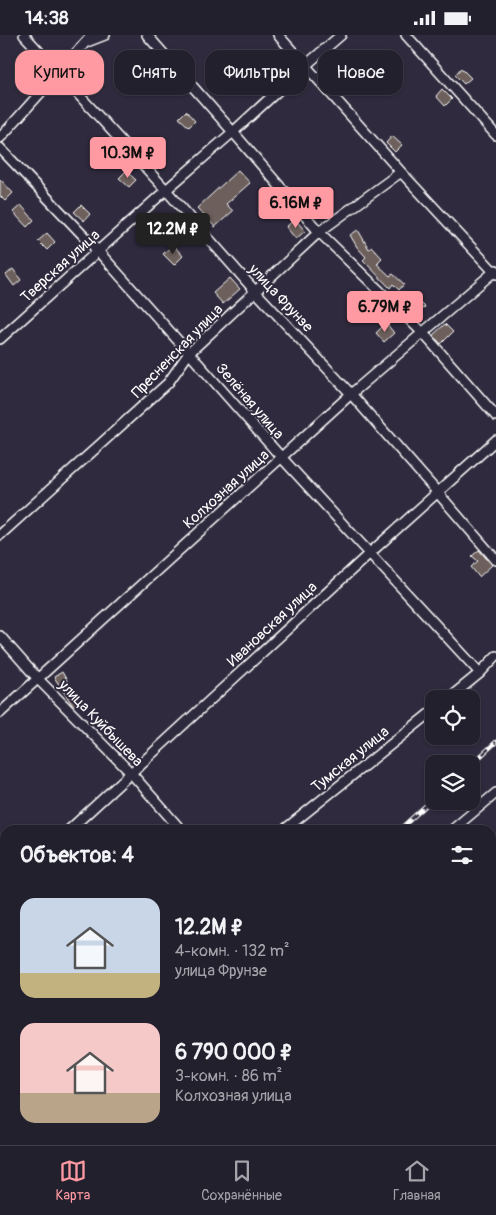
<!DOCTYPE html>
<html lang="ru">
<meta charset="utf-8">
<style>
:root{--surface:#23202e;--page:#2f2d3a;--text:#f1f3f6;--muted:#a3a3aa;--line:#403e4a;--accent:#ff9aa2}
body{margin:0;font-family:Pangolin,sans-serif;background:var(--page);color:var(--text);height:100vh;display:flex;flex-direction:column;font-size:19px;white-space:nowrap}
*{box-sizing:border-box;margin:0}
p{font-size:16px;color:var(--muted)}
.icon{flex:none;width:28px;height:28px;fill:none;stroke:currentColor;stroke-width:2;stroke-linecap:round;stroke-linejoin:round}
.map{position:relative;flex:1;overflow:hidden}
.details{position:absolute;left:0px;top:790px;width:496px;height:320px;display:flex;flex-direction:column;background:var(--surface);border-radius:15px 15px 0 0;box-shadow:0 1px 4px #0004,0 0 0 1px var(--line)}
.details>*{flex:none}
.guide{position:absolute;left:15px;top:15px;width:466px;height:45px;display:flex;gap:10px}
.buttons{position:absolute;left:425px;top:655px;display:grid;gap:10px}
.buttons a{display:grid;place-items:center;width:55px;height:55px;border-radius:10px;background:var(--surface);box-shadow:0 1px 4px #0004,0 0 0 1px var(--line);font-size:25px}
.price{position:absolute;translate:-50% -42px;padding:0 11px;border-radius:5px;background:var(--accent);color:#111;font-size:16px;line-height:32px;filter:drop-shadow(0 1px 2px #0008)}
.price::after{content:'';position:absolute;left:50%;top:30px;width:15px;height:11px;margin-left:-8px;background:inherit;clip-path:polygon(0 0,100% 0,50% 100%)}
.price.current{background:#222;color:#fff}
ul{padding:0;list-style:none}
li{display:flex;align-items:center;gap:15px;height:125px;padding:0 20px}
li span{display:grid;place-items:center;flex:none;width:140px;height:100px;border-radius:15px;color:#555}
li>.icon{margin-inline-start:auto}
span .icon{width:60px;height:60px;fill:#fffc;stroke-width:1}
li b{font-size:21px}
h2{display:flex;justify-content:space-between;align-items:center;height:60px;padding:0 20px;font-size:21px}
.tag{padding:0 18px;border-radius:15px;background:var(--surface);box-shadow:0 1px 4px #0004,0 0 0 1px var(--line);font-size:18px;line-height:45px}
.tag.current{background:var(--accent);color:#111}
.status{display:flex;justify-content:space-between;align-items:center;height:35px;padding:0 25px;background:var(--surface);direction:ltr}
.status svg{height:14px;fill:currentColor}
.dock{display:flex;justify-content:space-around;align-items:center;height:70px;border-top:1px solid var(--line);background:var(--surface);font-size:14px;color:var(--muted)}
.dock a{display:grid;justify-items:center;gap:2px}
.dock .current{color:var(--accent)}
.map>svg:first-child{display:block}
</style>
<div class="status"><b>14:38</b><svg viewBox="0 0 49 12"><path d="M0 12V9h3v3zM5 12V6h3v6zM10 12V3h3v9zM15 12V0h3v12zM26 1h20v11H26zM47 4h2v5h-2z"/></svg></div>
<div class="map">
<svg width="496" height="1110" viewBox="0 0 496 1110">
<rect width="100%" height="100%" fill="#2f2a3d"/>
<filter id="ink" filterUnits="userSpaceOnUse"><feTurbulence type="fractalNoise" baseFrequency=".02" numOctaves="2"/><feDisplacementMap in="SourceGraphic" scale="10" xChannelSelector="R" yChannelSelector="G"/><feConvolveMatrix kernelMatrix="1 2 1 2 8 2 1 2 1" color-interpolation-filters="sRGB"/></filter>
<g filter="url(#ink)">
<!-- building -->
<path fill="#6d605b" stroke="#fff" d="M 284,19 L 293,29 L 287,35 L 277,26 Z
M 461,33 L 471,43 L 464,49 L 455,40 Z
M 442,54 L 452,64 L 445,71 L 436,61 Z
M 186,76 L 195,86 L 189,92 L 179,83 Z
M 392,101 L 402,110 L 395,117 L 386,108 Z
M 153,106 L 162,116 L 156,123 L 146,113 Z
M 238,135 L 250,148 L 226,169 L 233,176 L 215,192 L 197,173 Z
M 126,136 L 136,145 L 129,152 L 119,143 Z
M 0,144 L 13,158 L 5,166 L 0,161 Z
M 21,170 L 34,185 L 27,192 L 13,177 Z
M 81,170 L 90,179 L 84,186 L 74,177 Z
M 295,184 L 305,196 L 296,204 L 286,192 Z
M 358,195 L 369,214 L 372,212 L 382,223 L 378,227 L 379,228 L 377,229 L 390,241 L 393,239 L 404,249 L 399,255 L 393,249 L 390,253 L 363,225 L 366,222 L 357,212 L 350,200 Z
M 47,198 L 55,207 L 47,215 L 38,206 Z
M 173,210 L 183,221 L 174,230 L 163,219 Z
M 13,234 L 21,245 L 14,251 L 6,240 Z
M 230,243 L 240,254 L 223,269 L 213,258 Z
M 416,263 L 425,272 L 415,281 L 406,272 Z
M 386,288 L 394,298 L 384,307 L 376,298 Z
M 445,289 L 453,297 L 441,309 L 433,300 Z
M 479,515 L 492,530 L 479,542 L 471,532 L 478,526 L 472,521 Z
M 62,637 L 73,656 L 74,655 L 81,666 L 73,671 L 54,642 Z"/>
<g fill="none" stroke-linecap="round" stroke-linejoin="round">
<defs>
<path id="minor" d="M 24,0 L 166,155 L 255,256 L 351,359 L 438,458 L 496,525
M 147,0 L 233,97 L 319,197 L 423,298 L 496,381
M 278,0 L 401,137 L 496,239
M 406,0 L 496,100
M 87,7 L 105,0
M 0,103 L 92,0
M 0,113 L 98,216 L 189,318 L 281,422 L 480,638
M 0,304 L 166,155 L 233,97 L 305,31 L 341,0
M 0,500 L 168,348 L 189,318 L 319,197 L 401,137
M 0,601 L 38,644 L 131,738 L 181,795
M 448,664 L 480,638 L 496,621
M 0,678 L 351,359 L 496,235
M 69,795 L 370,518 L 496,405
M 284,795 L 434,675
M 452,795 L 496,758
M 0,858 L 5,853
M 491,916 L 496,911
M 0,1033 L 5,1028
M 491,1064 L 496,1068
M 209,1105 L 215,1110
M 123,1110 L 127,1105
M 332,1110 L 336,1105"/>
</defs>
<!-- minor casing -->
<use href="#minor" stroke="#fff" stroke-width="12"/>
<!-- minor -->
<use href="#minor" stroke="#2f2a3d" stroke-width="9"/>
<defs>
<path id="rail" d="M 471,730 L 496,707
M 399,795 L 434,763
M 18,1110 L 23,1105
M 58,1110 L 63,1105"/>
</defs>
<!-- rail casing -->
<use href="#rail" stroke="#fff" stroke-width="4.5"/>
<!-- rail -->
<use href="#rail" stroke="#2f2a3d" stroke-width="2.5" stroke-dasharray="8" stroke-linecap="butt"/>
</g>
</g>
<g text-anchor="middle" stroke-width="4" stroke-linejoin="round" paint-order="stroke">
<!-- street labels -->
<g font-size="15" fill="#fff" stroke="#2f2a3d">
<text transform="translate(60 231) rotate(-42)" y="5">Тверская улица</text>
<text transform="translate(281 263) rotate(47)" y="5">улица Фрунзе</text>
<text transform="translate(177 316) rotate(-46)" y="5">Пресненская улица</text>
<text transform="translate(250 366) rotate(49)" y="5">Зелёная улица</text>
<text transform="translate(226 454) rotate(-42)" y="5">Колхозная улица</text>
<text transform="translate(272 589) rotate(-43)" y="5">Ивановская улица</text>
<text transform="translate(101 688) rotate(46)" y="5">улица Куйбышева</text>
<text transform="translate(350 724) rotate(-39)" y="5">Тумская улица</text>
</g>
</g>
</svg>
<div class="buttons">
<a><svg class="icon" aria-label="locate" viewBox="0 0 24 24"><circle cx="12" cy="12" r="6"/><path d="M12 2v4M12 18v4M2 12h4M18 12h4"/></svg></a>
<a><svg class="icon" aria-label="layers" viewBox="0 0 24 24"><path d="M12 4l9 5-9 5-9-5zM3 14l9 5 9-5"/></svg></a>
</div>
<b class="price" style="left:128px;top:144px">10.3M ₽</b>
<b class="price" style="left:296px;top:194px">6.16M ₽</b>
<b class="price current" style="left:173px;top:220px">12.2M ₽</b>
<b class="price" style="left:385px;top:298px">6.79M ₽</b>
<div class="guide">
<a class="tag current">Купить</a>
<a class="tag">Снять</a>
<a class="tag">Фильтры</a>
<a class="tag">Новое</a>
</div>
<section class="details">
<h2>Объектов: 4<svg class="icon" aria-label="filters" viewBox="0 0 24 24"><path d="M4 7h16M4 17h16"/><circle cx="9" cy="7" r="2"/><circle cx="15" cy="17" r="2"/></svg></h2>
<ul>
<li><span style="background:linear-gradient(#c9d6e8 75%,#c2b280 0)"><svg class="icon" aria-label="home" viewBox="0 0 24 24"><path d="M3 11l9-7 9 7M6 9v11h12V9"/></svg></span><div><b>12.2M ₽</b><p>4-комн. · 132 m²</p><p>улица Фрунзе</p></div></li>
<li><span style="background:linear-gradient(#f6c9c9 70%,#b9a48a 0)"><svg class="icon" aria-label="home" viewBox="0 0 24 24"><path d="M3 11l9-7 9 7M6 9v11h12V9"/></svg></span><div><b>6 790 000 ₽</b><p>3-комн. · 86 m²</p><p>Колхозная улица</p></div></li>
</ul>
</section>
</div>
<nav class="dock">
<a class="current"><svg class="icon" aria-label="map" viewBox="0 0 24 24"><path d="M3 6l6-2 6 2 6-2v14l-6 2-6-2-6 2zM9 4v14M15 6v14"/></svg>Карта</a>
<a><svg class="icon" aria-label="saved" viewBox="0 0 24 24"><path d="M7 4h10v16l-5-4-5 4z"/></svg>Сохранённые</a>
<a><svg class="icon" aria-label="home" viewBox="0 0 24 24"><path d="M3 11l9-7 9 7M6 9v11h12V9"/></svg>Главная</a>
</nav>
